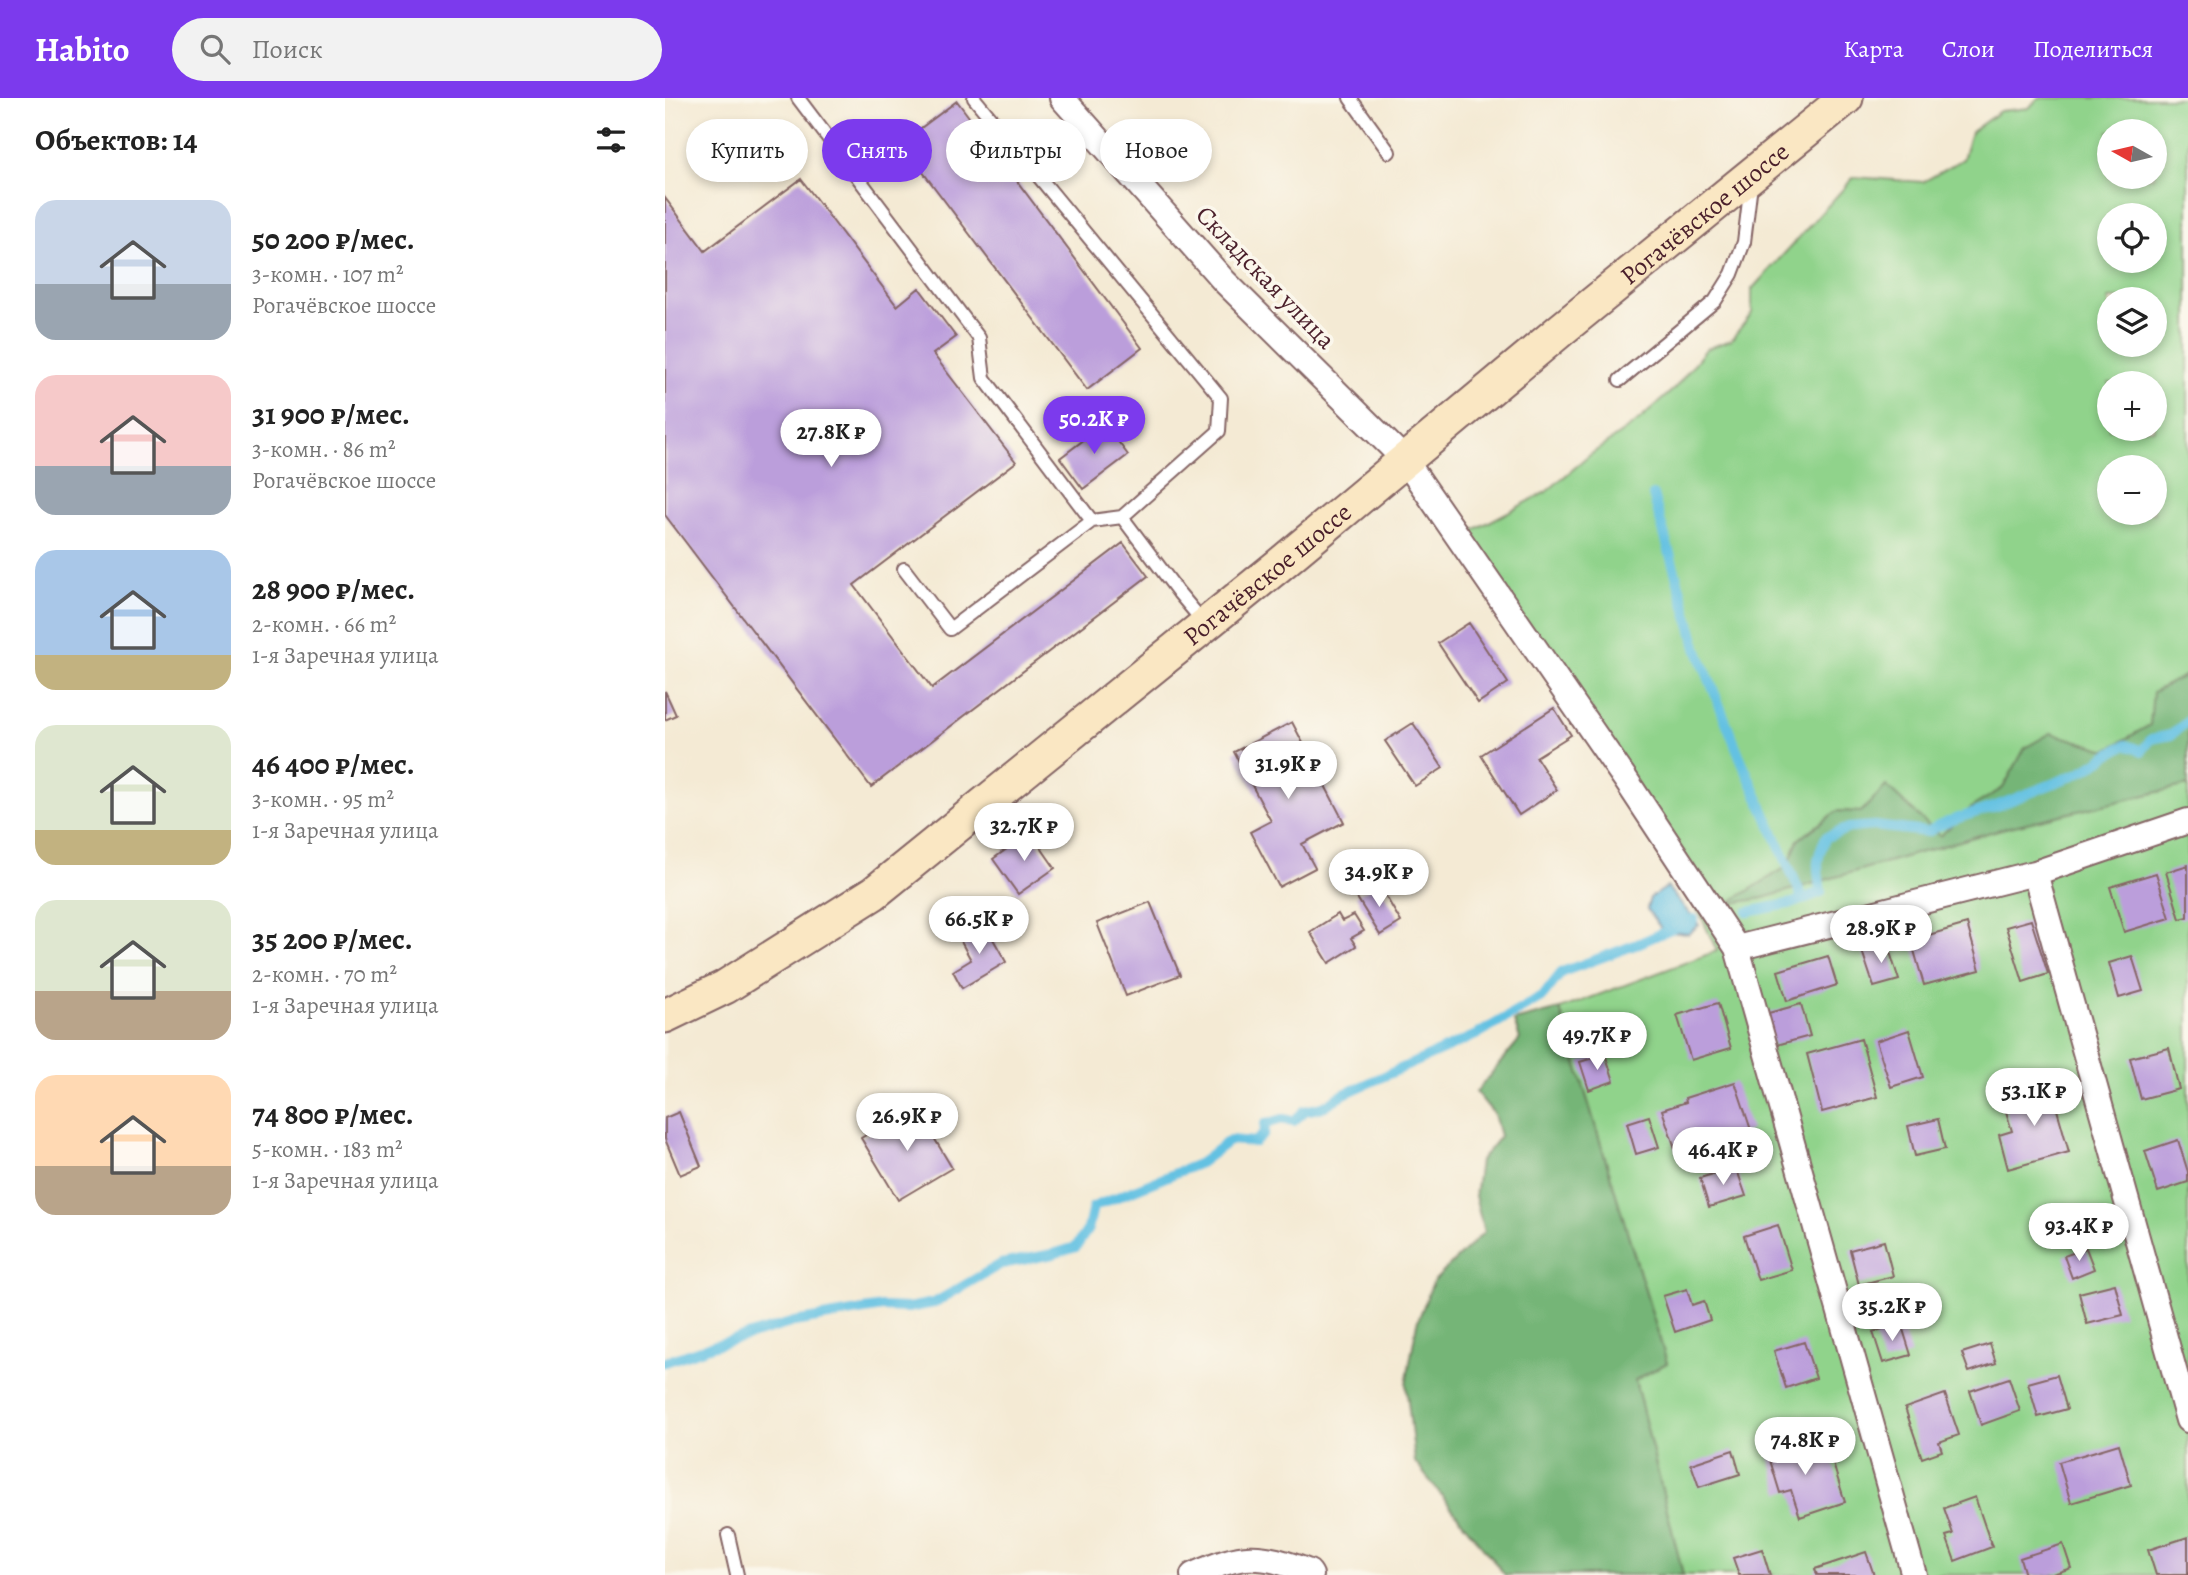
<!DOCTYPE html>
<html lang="ru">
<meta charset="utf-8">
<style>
:root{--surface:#fff;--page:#f2f2f2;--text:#222;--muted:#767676;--accent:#7c3aed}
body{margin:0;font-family:Alegreya,serif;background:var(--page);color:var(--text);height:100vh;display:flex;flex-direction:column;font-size:26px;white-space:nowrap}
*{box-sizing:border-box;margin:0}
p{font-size:23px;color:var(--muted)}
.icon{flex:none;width:38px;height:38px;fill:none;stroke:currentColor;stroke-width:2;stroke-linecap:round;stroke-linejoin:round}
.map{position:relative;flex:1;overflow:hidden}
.drawer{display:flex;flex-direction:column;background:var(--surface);width:665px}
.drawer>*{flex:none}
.hud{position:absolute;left:21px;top:21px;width:665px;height:63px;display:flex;gap:14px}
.needle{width:46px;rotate:278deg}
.fabs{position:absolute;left:1432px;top:21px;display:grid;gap:14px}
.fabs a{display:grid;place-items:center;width:70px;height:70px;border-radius:50%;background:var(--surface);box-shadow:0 4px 10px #0003;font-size:35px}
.price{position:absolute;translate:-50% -60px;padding:0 16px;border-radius:24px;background:#fff;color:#222;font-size:23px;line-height:46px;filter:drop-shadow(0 2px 4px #0008)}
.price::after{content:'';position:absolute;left:50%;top:42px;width:21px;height:16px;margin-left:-10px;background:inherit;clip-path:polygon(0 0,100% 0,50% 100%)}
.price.on{background:var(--accent);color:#fff}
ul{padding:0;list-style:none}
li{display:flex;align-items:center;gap:21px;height:175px;padding:0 35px}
li span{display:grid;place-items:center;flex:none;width:196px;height:140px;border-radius:21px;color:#555}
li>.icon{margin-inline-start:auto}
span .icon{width:84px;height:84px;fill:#fffc;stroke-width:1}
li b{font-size:30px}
h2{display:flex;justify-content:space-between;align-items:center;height:84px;padding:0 35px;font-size:30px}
.pill{padding:0 24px;border-radius:32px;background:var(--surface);box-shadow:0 4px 10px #0003;font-size:24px;line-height:63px}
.pill.on{background:var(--accent);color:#fff}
header{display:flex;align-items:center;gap:42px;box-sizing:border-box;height:98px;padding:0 35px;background:var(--accent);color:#fff}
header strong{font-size:33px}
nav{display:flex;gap:38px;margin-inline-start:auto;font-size:24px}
.search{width:490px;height:63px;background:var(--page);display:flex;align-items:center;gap:18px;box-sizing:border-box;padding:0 24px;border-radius:38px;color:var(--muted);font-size:26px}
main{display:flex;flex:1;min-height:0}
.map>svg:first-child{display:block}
</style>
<header>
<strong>Habito</strong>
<div class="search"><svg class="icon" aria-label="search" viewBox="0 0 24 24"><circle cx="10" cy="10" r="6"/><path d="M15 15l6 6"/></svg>Поиск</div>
<nav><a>Карта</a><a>Слои</a><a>Поделиться</a></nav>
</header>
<main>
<section class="drawer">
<h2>Объектов: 14<svg class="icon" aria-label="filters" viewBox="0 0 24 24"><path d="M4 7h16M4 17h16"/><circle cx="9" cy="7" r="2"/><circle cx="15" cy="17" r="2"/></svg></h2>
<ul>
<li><span style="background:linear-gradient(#c9d6e8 60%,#9aa5b1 0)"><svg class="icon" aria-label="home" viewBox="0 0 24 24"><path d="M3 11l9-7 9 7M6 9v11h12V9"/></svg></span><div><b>50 200 ₽/мес.</b><p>3-комн. · 107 m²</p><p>Рогачёвское шоссе</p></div></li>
<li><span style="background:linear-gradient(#f6c9c9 65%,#9aa5b1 0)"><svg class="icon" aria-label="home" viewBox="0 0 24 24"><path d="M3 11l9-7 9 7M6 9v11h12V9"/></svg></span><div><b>31 900 ₽/мес.</b><p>3-комн. · 86 m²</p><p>Рогачёвское шоссе</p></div></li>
<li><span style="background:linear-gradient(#a9c7e8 75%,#c2b280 0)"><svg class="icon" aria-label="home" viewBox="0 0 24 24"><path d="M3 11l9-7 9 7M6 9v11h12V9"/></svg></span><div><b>28 900 ₽/мес.</b><p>2-комн. · 66 m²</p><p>1-я Заречная улица</p></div></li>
<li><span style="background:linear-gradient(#dfe7d0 75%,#c2b280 0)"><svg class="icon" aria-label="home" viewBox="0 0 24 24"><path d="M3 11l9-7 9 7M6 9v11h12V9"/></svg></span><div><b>46 400 ₽/мес.</b><p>3-комн. · 95 m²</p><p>1-я Заречная улица</p></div></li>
<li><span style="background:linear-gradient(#dfe7d0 65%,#b9a48a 0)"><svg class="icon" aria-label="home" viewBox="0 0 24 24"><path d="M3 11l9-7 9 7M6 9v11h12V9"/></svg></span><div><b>35 200 ₽/мес.</b><p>2-комн. · 70 m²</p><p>1-я Заречная улица</p></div></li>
<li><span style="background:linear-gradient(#ffd9b3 65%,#b9a48a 0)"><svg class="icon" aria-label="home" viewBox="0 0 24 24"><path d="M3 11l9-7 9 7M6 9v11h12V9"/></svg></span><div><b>74 800 ₽/мес.</b><p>5-комн. · 183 m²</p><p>1-я Заречная улица</p></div></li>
</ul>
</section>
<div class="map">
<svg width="1523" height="1477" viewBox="0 0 1523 1477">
<rect width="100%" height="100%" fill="#fbf7ec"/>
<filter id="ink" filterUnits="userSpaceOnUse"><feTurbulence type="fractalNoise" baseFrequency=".0143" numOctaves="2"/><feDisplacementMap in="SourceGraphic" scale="14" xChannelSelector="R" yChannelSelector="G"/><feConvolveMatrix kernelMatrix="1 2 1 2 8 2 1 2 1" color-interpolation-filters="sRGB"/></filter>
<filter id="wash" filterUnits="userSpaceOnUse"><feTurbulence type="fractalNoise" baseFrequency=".00686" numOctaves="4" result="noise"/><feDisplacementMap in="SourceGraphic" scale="28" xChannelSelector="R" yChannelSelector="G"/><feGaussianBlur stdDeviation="1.57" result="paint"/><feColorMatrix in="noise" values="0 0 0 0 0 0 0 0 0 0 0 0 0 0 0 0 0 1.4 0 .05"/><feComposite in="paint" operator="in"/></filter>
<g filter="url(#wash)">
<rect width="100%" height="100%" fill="#f4ead4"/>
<!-- green -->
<path fill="#90d38b" stroke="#6d795b" stroke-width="2" fill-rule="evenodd" d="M 1373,0 L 1523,0 L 1523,577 L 1485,627 L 1441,652 L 1386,635 L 1361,650 L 1338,690 L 1311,707 L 1275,738 L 1221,689 L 1196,714 L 1172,713 L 1133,742 L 1123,768 L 1064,805 L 1098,800 L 1336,731 L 1523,687 L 1523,1477 L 1018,1477 L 970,1282 L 1002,1265 L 895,911 L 1052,853 L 1036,818 L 803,435 L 881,394 L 925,357 L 972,324 L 1010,290 L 1041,251 L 1066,242 L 1087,215 L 1087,191 L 1189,79 L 1258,84 L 1298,61 L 1306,34 L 1335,13 L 1364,10 ZM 1444,33 L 1489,33 L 1489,79 L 1444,79 ZM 1444,117 L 1489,117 L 1489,163 L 1444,163 ZM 1444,201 L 1489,201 L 1489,247 L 1444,247 ZM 1444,285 L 1489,285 L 1489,331 L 1444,331 ZM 1444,369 L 1489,369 L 1489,415 L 1444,415 Z"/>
<!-- forest -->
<path fill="#74b577" stroke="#5f6a51" stroke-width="2" d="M 1523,576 L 1523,687 L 1336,731 L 1098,800 L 1062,806 L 1123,768 L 1133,742 L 1172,713 L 1196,714 L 1221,688 L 1275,738 L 1307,709 L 1338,690 L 1360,650 L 1386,635 L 1442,652 L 1485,627 L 1488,594 Z
M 895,911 L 1002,1265 L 970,1282 L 1018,1477 L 840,1477 L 750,1364 L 741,1286 L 752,1225 L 768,1184 L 819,1134 L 810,1098 L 815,1063 L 835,1038 L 829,1016 L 811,994 L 855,941 L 849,923 Z"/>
<!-- water -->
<path fill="#64c1e2" stroke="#577086" stroke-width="2" d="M 1002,789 L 1034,827 L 1023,836 L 998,833 L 982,811 L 985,800 Z"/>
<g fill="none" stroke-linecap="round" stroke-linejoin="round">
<!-- stream -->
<path stroke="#64c1e2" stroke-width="10" d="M 988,397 L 1033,553 L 1075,659 L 1138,801
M 1083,814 L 1128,805 L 1156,794 C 1152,770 1150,762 1161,739 L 1184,730 L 1209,728 L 1263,734 C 1282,721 1316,714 1339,705 C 1366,694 1394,684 1420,672 C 1434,664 1446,653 1461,647 L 1477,653 L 1486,641 L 1506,637 L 1523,623
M 0,1264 L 47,1248 L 129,1224 L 217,1209 L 243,1210 L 269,1205 L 336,1166 L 388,1156 L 411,1149 L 423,1131 L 428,1109 L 535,1065 L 565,1042 L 590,1044 L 599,1036 L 600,1026 L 618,1021 L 629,1023 L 639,1013 L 658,1009 L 679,996 L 811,937 L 878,898 L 897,874 L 970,847 L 1029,821"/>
</g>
<g id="blocks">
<!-- building -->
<path fill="#bb9edb" d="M 292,3 L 477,250 L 422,292 L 236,45 Z
M 136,81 L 232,208 L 254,190 L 291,239 L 268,256 L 351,364 L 189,487 L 267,590 L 458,445 L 483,478 L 206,689 L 0,417 L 0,100 L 40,153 Z
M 440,326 L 463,357 L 418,391 L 395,360 Z
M 804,525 L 843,585 L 813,605 L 773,545 Z
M 0,593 L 11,617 L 0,622 Z
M 889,610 L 906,637 L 871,659 L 892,692 L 854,717 L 816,657 Z
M 627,624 L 679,724 L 637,746 L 650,770 L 614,789 L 585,734 L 606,723 L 569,654 Z
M 748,625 L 778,670 L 750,688 L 720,643 Z
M 365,734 L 390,770 L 353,796 L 328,761 Z
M 1523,767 L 1523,819 L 1515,821 L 1501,774 Z
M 1491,775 L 1505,820 L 1459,834 L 1445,789 Z
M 713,785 L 736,824 L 715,837 L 691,798 Z
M 485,804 L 515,877 L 461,898 L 432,825 Z
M 673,816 L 677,823 L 689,817 L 699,833 L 686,840 L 691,848 L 664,865 L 645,834 Z
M 1366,822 L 1383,876 L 1358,884 L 1341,829 Z
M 319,825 L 341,864 L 297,890 L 288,873 L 306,862 L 294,840 Z
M 1302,826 L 1315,872 L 1259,887 L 1246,842 Z
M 1222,845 L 1234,882 L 1209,889 L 1197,853 Z
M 1163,858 L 1172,887 L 1122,903 L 1113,873 Z
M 1467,858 L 1478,893 L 1454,900 L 1444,865 Z
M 1053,905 L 1066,950 L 1026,962 L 1012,917 Z
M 1136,906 L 1145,938 L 1108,948 L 1100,916 Z
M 1244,932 L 1258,979 L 1226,989 L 1211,943 Z
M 1196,941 L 1212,999 L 1157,1014 L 1142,956 Z
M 1504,950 L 1514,991 L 1476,1001 L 1465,960 Z
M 940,956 L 949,983 L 924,992 L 915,964 Z
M 1384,983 L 1404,1054 L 1343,1071 L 1334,1037 L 1347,1033 L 1339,1007 L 1364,1000 L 1361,989 Z
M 1070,984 L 1086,1032 L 1012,1056 L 997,1012 L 1021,1004 L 1020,1000 Z
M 250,1008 L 287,1070 L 233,1102 L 196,1040 Z
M 14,1014 L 36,1068 L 15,1077 L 0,1041 L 0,1020 Z
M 984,1018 L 994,1049 L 971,1056 L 962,1025 Z
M 1273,1021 L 1280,1051 L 1250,1058 L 1243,1028 Z
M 1513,1042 L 1523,1074 L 1523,1084 L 1493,1094 L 1480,1053 Z
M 1071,1069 L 1081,1098 L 1044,1109 L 1035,1080 Z
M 1113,1127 L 1127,1172 L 1093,1182 L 1079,1138 Z
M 1219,1143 L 1228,1178 L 1194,1187 L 1185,1152 Z
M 1421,1150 L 1429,1171 L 1407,1180 L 1399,1158 Z
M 1450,1186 L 1458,1217 L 1422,1226 L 1414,1195 Z
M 1022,1191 L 1027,1207 L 1039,1203 L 1045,1222 L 1010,1234 L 998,1198 Z
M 1236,1225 L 1246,1257 L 1218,1265 L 1208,1234 Z
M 1139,1244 L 1151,1280 L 1121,1290 L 1109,1253 Z
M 1325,1246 L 1331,1265 L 1304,1274 L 1297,1255 Z
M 1392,1277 L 1402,1311 L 1373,1319 L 1363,1285 Z
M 1344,1280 L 1355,1313 L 1316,1327 L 1305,1293 Z
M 1280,1296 L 1294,1337 L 1274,1344 L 1277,1353 L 1257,1360 L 1240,1310 Z
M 1136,1338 L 1144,1363 L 1165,1356 L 1180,1404 L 1135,1419 L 1126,1392 L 1115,1395 L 1101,1349 Z
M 1454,1346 L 1466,1387 L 1406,1405 L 1394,1364 Z
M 1068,1352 L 1075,1376 L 1034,1389 L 1026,1366 Z
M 1310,1399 L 1327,1449 L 1290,1463 L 1281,1438 L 1288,1436 L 1279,1410 Z
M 1523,1439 L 1523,1477 L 1491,1477 L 1483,1452 Z
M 1398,1446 L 1406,1470 L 1385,1477 L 1360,1477 L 1355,1460 Z
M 1097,1451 L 1105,1477 L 1074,1477 L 1068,1460 Z
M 1201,1454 L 1209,1477 L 1152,1477 L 1150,1471 Z"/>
</g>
</g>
<g filter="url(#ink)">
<use href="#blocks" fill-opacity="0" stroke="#866666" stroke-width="2"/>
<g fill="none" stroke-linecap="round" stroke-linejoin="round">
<defs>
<path id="lane" d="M 133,0 L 314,240 L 319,280 L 427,423 L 457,419 L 514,495 L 540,526
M 309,0 L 556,300 L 554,333 L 457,419
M 685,0 L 724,54
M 955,282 L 1050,203 L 1067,176 L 1079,144 L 1086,86
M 239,471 L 285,531 L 427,423
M 63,1437 L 72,1477"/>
<path id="street" d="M 397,0 L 559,183 L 740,362 L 961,682 L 1072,850 L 1249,1477
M 1370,775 L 1523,1322
M 1072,850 L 1370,775 L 1523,723
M 528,1477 C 579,1455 592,1454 644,1474 L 646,1477"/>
<g id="secondary">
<path id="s1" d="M 0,918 L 60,889 L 209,795 L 613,468 L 897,231 L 1181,0"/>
</g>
</defs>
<!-- lane casing -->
<use href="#lane" stroke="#866666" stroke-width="16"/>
<!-- street casing -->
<use href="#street" stroke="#866666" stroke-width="28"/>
<!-- secondary casing -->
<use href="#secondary" stroke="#866666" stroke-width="37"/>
<!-- lane -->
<use href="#lane" stroke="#fff" stroke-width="12"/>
<!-- street -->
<use href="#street" stroke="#fff" stroke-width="24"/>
<!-- secondary -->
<use href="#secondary" stroke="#fae7c3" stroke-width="33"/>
</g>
</g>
<g text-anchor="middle" stroke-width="7" stroke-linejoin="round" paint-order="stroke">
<!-- street labels -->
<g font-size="26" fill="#4a1f2b" stroke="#fbf7ec">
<text dy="9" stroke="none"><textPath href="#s1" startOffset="1316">Рогачёвское шоссе</textPath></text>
<text transform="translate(601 179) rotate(46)" y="9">Складская улица</text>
<text dy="9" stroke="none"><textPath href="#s1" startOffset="749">Рогачёвское шоссе</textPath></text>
</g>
</g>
</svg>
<div class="fabs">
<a><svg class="needle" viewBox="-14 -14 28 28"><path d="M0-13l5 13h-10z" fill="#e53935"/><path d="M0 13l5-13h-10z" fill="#767676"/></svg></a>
<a><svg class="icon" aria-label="locate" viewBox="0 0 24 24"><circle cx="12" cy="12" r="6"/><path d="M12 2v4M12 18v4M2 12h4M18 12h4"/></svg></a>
<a><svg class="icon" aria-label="layers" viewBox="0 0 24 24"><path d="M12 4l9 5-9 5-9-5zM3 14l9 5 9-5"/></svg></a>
<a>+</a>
<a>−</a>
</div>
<b class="price on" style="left:429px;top:358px">50.2K ₽</b>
<b class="price" style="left:166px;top:371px">27.8K ₽</b>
<b class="price" style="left:623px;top:703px">31.9K ₽</b>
<b class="price" style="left:359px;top:765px">32.7K ₽</b>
<b class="price" style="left:714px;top:811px">34.9K ₽</b>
<b class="price" style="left:314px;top:858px">66.5K ₽</b>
<b class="price" style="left:1216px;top:867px">28.9K ₽</b>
<b class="price" style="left:932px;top:974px">49.7K ₽</b>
<b class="price" style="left:1369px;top:1030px">53.1K ₽</b>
<b class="price" style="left:242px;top:1055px">26.9K ₽</b>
<b class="price" style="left:1058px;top:1089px">46.4K ₽</b>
<b class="price" style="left:1414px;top:1165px">93.4K ₽</b>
<b class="price" style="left:1227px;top:1245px">35.2K ₽</b>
<b class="price" style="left:1140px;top:1379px">74.8K ₽</b>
<div class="hud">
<a class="pill">Купить</a>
<a class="pill on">Снять</a>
<a class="pill">Фильтры</a>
<a class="pill">Новое</a>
</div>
</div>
</main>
